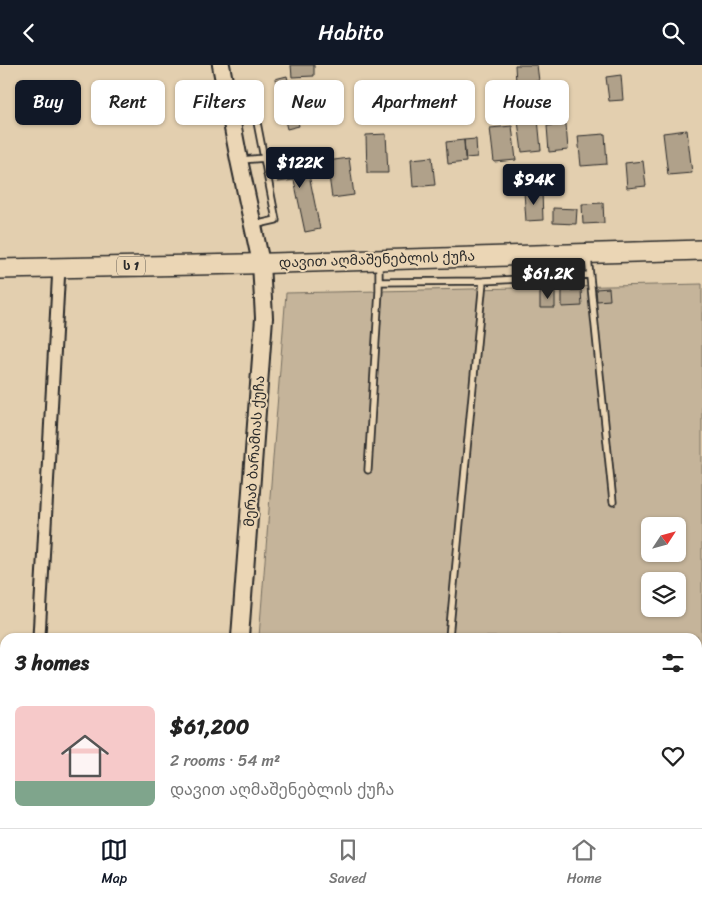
<!DOCTYPE html>
<meta charset="utf-8">
<style>
:root{--surface:#fff;--page:#f6f6f6;--text:#222;--muted:#767676;--line:#e0e0e0;--accent:#111827}
body{margin:0;font-family:Sriracha,"Noto Sans Georgian",sans-serif;background:var(--page);color:var(--text);height:100vh;display:flex;flex-direction:column;font-size:19px;white-space:nowrap}
*{box-sizing:border-box;margin:0}
p{font-size:16px;color:var(--muted)}
.icon{flex:none;width:28px;height:28px;fill:none;stroke:currentColor;stroke-width:2;stroke-linecap:round;stroke-linejoin:round}
.map{position:relative;flex:1;overflow:hidden}
.drawer{position:absolute;left:0px;top:568px;width:702px;height:196px;display:flex;flex-direction:column;background:var(--surface);border-radius:15px 15px 0 0;box-shadow:0 1px 4px #0004}
.drawer>*{flex:none}
.top-card{position:absolute;left:15px;top:15px;width:672px;height:45px;display:flex;gap:10px}
.needle{width:32px;rotate:54deg}
.buttons{position:absolute;left:641px;top:452px;display:grid;gap:10px}
.buttons a{display:grid;place-items:center;width:45px;height:45px;border-radius:8px;background:var(--surface);box-shadow:0 1px 4px #0004;font-size:25px}
.price{position:absolute;translate:-50% -42px;padding:0 11px;border-radius:5px;background:var(--accent);color:#fff;font-size:16px;line-height:32px;filter:drop-shadow(0 1px 2px #0008)}
.price::after{content:'';position:absolute;left:50%;top:30px;width:15px;height:11px;margin-left:-8px;background:inherit;clip-path:polygon(0 0,100% 0,50% 100%)}
.price.current{background:#222;color:#fff}
ul{padding:0;list-style:none}
li{display:flex;align-items:center;gap:15px;height:125px;padding:0 15px}
li+li{border-top:1px solid var(--line)}
li span{display:grid;place-items:center;flex:none;width:140px;height:100px;border-radius:8px;color:#555}
li>.icon{margin-inline-start:auto}
span .icon{width:60px;height:60px;fill:#fffc;stroke-width:1}
li b{font-size:21px}
h2{display:flex;justify-content:space-between;align-items:center;height:60px;padding:0 15px;font-size:21px}
.chip{padding:0 18px;border-radius:8px;background:var(--surface);box-shadow:0 1px 4px #0004;font-size:18px;line-height:45px}
.chip.current{background:var(--accent);color:#fff}
header{display:flex;justify-content:space-between;align-items:center;height:65px;padding:0 15px;background:var(--accent);color:#fff;font-size:22px;font-weight:600}
.menu{display:flex;justify-content:space-around;align-items:center;height:70px;border-top:1px solid var(--line);background:var(--surface);font-size:14px;color:var(--muted)}
.menu a{display:grid;justify-items:center;gap:2px}
.menu .current{color:var(--accent)}
.map>svg:first-child{display:block}
</style>
<header><svg class="icon" aria-label="back" viewBox="0 0 24 24"><path d="M15 5l-7 7 7 7"/></svg>Habito<svg class="icon" aria-label="search" viewBox="0 0 24 24"><circle cx="10" cy="10" r="6"/><path d="M15 15l6 6"/></svg></header>
<div class="map">
<svg width="702" height="763" viewBox="0 0 702 763">
<rect width="100%" height="100%" fill="#e3cfaf"/>
<filter id="ink" filterUnits="userSpaceOnUse"><feTurbulence type="fractalNoise" baseFrequency=".02" numOctaves="2"/><feDisplacementMap in="SourceGraphic" scale="10" xChannelSelector="R" yChannelSelector="G"/><feConvolveMatrix kernelMatrix="1 2 1 2 8 2 1 2 1" color-interpolation-filters="sRGB"/></filter>
<g filter="url(#ink)">
<!-- green -->
<path fill="#c5b49a" stroke="#787062" fill-rule="evenodd" d="M 702,219 L 702,763 L 244,763 L 244,759 L 698,759 L 698,572 L 259,572 L 286,228 ZM 650,461 L 678,461 L 678,489 L 650,489 ZM 650,516 L 678,516 L 678,544 L 650,544 Z
M 0,667 L 5,668 L 5,759 L 117,759 L 116,763 L 0,763 Z"/>
<!-- building -->
<path fill="#b0a18a" stroke="#2b2b2b" d="M 291,0 L 314,0 L 314,11 L 292,12 Z
M 515,0 L 537,0 L 539,16 L 516,18 Z
M 621,10 L 623,35 L 609,36 L 606,12 Z
M 287,11 L 299,61 L 287,64 L 275,14 Z
M 538,54 L 541,85 L 522,87 L 518,56 Z
M 566,59 L 568,85 L 549,87 L 547,61 Z
M 512,61 L 516,95 L 494,97 L 490,63 Z
M 687,65 L 692,108 L 668,110 L 663,68 Z
M 386,69 L 388,108 L 367,108 L 366,70 Z
M 605,69 L 607,99 L 581,101 L 578,71 Z
M 476,74 L 477,92 L 465,93 L 464,75 Z
M 464,75 L 466,97 L 448,99 L 446,77 Z
M 305,90 L 320,164 L 305,167 L 294,115 L 278,117 L 274,99 Z
M 432,92 L 435,120 L 413,122 L 411,94 Z
M 349,93 L 354,130 L 332,133 L 327,96 Z
M 643,96 L 646,121 L 627,123 L 625,98 Z
M 542,126 L 543,155 L 526,156 L 524,127 Z
M 603,138 L 604,158 L 583,159 L 582,139 Z
M 553,143 L 577,144 L 576,159 L 553,158 Z
M 609,223 L 610,235 L 597,236 L 596,224 Z
M 581,225 L 582,241 L 562,242 L 562,226 Z
M 555,227 L 555,243 L 540,243 L 540,228 Z"/>
<g fill="none" stroke-linecap="round" stroke-linejoin="round">
<defs>
<path id="service" d="M 241,95 L 265,93
M 254,160 L 276,155 L 255,47
M 588,192 L 613,437
M 379,217 L 483,216 L 590,210
M 368,405 L 379,226 L 379,196
M 449,572 L 483,216
M 436,763 L 436,759"/>
<path id="minor" d="M 39,572 L 59,202"/>
<path id="secondary" d="M 221,0 L 239,95 L 261,198 L 264,253 L 240,572
M 226,763 L 226,759"/>
<path id="trunk" d="M 0,204 L 244,199 L 702,185"/>
</defs>
<!-- service casing -->
<use href="#service" stroke="#2b2b2b" stroke-width="9"/>
<!-- minor casing -->
<use href="#minor" stroke="#2b2b2b" stroke-width="15"/>
<!-- secondary casing -->
<use href="#secondary" stroke="#2b2b2b" stroke-width="20"/>
<!-- trunk casing -->
<use href="#trunk" stroke="#2b2b2b" stroke-width="22"/>
<!-- service -->
<use href="#service" stroke="#ebd6b5" stroke-width="5.5"/>
<!-- minor -->
<use href="#minor" stroke="#ebd6b5" stroke-width="11"/>
<!-- secondary -->
<use href="#secondary" stroke="#ebd6b5" stroke-width="16"/>
<!-- trunk -->
<use href="#trunk" stroke="#ebd6b5" stroke-width="19"/>
</g>
</g>
<g text-anchor="middle" stroke-width="4" stroke-linejoin="round" paint-order="stroke">
<!-- shield labels -->
<rect fill="#ebd6b5" stroke="#655e54" stroke-width="1" x="117" y="191.5" width="28" height="19" rx="4"/>
<g font-size="12" font-weight="bold" fill="#2b2b2b">
<text x="131" y="205">ს 1</text>
</g>
<!-- street labels -->
<g font-size="14" fill="#2b2b2b" stroke="#ebd6b5">
<text transform="translate(377 194) rotate(-2)" y="5">დავით აღმაშენებლის ქუჩა</text>
<text transform="translate(254 386) rotate(-86)" y="5">მერაბ ბარამიას ქუჩა</text>
</g>
</g>
</svg>
<div class="buttons">
<a><svg class="needle" viewBox="-14 -14 28 28"><path d="M0-13l5 13h-10z" fill="#e53935"/><path d="M0 13l5-13h-10z" fill="#767676"/></svg></a>
<a><svg class="icon" aria-label="layers" viewBox="0 0 24 24"><path d="M12 4l9 5-9 5-9-5zM3 14l9 5 9-5"/></svg></a>
</div>
<b class="price" style="left:300px;top:124px">$122K</b>
<b class="price" style="left:534px;top:141px">$94K</b>
<b class="price current" style="left:548px;top:235px">$61.2K</b>
<div class="top-card">
<a class="chip current">Buy</a>
<a class="chip">Rent</a>
<a class="chip">Filters</a>
<a class="chip">New</a>
<a class="chip">Apartment</a>
<a class="chip">House</a>
</div>
<section class="drawer">
<h2>3 homes<svg class="icon" aria-label="filters" viewBox="0 0 24 24"><path d="M4 7h16M4 17h16"/><circle cx="9" cy="7" r="2"/><circle cx="15" cy="17" r="2"/></svg></h2>
<ul>
<li><span style="background:linear-gradient(#f6c9c9 75%,#7fa58c 0)"><svg class="icon" aria-label="home" viewBox="0 0 24 24"><path d="M3 11l9-7 9 7M6 9v11h12V9"/></svg></span><div><b>$61,200</b><p>2 rooms · 54 m²</p><p>დავით აღმაშენებლის ქუჩა</p></div><svg class="icon" aria-label="heart" viewBox="0 0 24 24"><path d="M12 20l-8-8c-3-5 5-10 8-4 3-6 11-1 8 4z"/></svg></li>
</ul>
</section>
</div>
<nav class="menu">
<a class="current"><svg class="icon" aria-label="map" viewBox="0 0 24 24"><path d="M3 6l6-2 6 2 6-2v14l-6 2-6-2-6 2zM9 4v14M15 6v14"/></svg>Map</a>
<a><svg class="icon" aria-label="saved" viewBox="0 0 24 24"><path d="M7 4h10v16l-5-4-5 4z"/></svg>Saved</a>
<a><svg class="icon" aria-label="home" viewBox="0 0 24 24"><path d="M3 11l9-7 9 7M6 9v11h12V9"/></svg>Home</a>
</nav>
